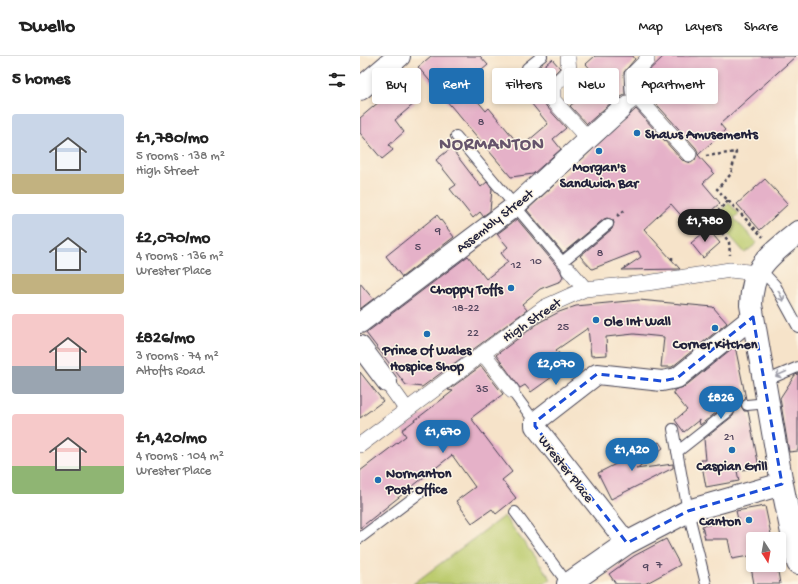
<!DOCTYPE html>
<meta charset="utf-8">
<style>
:root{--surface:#fff;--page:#f6f6f6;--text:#222;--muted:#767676;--line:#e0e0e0;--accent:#1f6fb2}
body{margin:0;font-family:"Gochi Hand",sans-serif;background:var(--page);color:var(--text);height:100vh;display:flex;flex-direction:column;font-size:15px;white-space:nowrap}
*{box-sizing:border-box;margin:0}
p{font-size:13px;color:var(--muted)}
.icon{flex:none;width:22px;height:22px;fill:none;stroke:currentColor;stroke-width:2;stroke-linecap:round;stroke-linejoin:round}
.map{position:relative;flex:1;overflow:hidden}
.details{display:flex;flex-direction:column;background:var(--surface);width:360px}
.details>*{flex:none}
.top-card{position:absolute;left:12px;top:12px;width:366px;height:36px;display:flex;gap:8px}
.needle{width:26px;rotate:169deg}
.tools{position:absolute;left:386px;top:476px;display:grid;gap:8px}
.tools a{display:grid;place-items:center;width:40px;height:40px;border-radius:4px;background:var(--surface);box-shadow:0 2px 6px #0003;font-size:20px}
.price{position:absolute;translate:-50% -34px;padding:0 9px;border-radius:14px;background:var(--accent);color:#fff;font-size:13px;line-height:26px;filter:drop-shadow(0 1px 2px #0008)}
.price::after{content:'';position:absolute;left:50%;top:24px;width:12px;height:9px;margin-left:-6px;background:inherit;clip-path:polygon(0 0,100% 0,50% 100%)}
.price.on{background:#222;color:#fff}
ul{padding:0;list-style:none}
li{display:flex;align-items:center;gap:12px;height:100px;padding:0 12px}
li span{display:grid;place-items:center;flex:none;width:112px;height:80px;border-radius:4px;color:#555}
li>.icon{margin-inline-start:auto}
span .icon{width:48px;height:48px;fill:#fffc;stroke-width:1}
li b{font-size:17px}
h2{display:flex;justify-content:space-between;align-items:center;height:48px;padding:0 12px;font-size:17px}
.pill{padding:0 14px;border-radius:4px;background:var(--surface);box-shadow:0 2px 6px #0003;font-size:14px;line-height:36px}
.pill.on{background:var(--accent);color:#fff}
header{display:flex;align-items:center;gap:24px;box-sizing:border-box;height:56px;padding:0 20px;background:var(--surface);border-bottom:1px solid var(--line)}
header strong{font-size:19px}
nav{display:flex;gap:22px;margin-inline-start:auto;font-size:14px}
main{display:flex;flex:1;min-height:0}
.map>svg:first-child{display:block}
</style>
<header>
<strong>Dwello</strong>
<nav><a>Map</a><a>Layers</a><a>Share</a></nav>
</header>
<main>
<section class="details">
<h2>5 homes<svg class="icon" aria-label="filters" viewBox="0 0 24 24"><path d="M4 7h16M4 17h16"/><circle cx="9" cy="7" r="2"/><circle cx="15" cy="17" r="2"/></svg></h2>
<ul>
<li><span style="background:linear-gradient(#c9d6e8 75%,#c2b280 0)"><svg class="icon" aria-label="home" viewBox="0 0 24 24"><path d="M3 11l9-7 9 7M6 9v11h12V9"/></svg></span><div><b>£1,780/mo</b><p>5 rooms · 138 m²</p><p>High Street</p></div></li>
<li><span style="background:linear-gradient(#c9d6e8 75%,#c2b280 0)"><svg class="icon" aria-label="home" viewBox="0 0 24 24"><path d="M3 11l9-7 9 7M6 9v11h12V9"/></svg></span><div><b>£2,070/mo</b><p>4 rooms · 136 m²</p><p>Wrester Place</p></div></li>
<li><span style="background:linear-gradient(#f6c9c9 65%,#9aa5b1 0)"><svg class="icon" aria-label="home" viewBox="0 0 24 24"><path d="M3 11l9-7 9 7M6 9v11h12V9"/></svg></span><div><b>£826/mo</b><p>3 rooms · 74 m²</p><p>Altofts Road</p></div></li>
<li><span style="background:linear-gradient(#f6c9c9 65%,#8fb573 0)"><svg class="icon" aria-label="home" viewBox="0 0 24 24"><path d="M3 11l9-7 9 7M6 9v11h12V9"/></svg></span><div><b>£1,420/mo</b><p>4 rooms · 104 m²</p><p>Wrester Place</p></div></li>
</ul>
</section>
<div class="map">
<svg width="438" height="528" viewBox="0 0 438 528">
<rect width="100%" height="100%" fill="#fcf5e5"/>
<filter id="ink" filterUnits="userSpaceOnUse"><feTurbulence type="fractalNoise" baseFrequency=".025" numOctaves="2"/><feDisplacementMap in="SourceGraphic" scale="8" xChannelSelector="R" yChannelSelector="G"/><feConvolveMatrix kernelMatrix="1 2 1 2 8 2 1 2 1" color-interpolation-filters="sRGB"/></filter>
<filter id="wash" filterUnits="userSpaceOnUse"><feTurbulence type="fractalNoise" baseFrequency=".012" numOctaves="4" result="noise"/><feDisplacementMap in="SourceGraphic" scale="16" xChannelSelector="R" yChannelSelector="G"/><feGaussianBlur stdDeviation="0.9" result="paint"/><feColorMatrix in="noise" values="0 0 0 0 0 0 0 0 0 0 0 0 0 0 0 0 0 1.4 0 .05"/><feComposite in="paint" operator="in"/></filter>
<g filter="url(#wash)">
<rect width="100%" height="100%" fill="#f6e3c9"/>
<!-- green -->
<path fill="#bbcb6d" stroke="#6e7654" d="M 369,147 L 379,158 L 374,162 L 397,187 L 385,197 L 353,161 Z
M 144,460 L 191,523 L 184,528 L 53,528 Z"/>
<g id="blocks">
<!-- building -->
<path fill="#e5b1c8" d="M 71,0 L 120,0 L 128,9 L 104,29 L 126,55 L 129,52 L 161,91 L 188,68 L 158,31 L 192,3 L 200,12 L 179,34 L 184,40 L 186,50 L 206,72 L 193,83 L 201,93 L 173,118 L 151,121 L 58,11 Z
M 235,0 L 273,0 L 275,3 L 264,16 L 265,39 L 253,45 L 227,68 L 210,50 L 240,24 L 226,8 Z
M 304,0 L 436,0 L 360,68 L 365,74 L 338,99 L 354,117 L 343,127 L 360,147 L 332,172 L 311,148 L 284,173 L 320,213 L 262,214 L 281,201 L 278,195 L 232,213 L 220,200 L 252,173 L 254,167 L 253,164 L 247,162 L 244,163 L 203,197 L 167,154 L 276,53 L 322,104 L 331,107 L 335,104 L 338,96 L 336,92 L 282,32 L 281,22 Z
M 40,28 L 55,47 L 35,64 L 44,76 L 29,89 L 33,94 L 22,103 L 0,77 L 0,62 Z
M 91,92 L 121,131 L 127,126 L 132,133 L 130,155 L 123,160 L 120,156 L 113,162 L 90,133 L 96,129 L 76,104 Z
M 405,123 L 428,148 L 400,174 L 377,148 Z
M 77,159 L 94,181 L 42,221 L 26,200 Z
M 157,163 L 200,214 L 203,221 L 201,225 L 180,233 L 162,248 L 167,254 L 62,331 L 46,329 L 6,277 L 108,200 L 126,223 L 148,206 L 141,197 L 148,191 L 137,178 Z
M 348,173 L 360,187 L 343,202 L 331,187 Z
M 0,227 L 13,243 L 0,253 Z
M 279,244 L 353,251 L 367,267 L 312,311 L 301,311 L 304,281 L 274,278 L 246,281 L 247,299 L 231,300 L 228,272 L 196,294 L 203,302 L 199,302 L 206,311 L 171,336 L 165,329 L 160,332 L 136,299 L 180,266 L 199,256 L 216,250 Z
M 375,290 L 386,343 L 381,346 L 381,350 L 384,355 L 388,355 L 399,411 L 377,415 L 379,425 L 346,431 L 341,404 L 346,404 L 344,383 L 373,360 L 375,354 L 372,349 L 365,350 L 340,369 L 339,364 L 324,376 L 315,364 L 327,354 L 314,338 L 314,334 L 324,331 Z
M 121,310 L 143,338 L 111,362 L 152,416 L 142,424 L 156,442 L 136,458 L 132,453 L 112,467 L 96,445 L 115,431 L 92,399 L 0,472 L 0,415 L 46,380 L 42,374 L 93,335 L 88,334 Z
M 0,316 L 23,345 L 0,362 Z
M 438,318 L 438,395 L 429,396 L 420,342 L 435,319 Z
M 299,386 L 303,392 L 276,413 L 313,408 L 313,412 L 251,443 L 238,417 Z
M 405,450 L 412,483 L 393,483 L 393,509 L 417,509 L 420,528 L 394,528 L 389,500 L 372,503 L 368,483 L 345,483 L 342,470 L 378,463 L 376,455 Z
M 306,483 L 320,509 L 285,528 L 256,528 L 249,518 L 274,500 Z"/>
</g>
</g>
<g filter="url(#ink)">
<use href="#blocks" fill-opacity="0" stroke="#423f50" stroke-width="1"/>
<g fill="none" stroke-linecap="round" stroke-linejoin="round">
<defs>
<path id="service" d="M 167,12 L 182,0
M 96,80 L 209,214
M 202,206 L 248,168
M 399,212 L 415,229 L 438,271
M 405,325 L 438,311
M 152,335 L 175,366
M 387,349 L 408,347
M 313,373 L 328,455 L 346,528
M 317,396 L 369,355
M 155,456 L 208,528
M 0,482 L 61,436"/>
<path id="pedestrian" d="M 208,3 L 209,16 L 193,30 L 193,44 L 228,83
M 277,41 L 273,35 L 272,19 L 287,4 L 287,0
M 261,53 L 277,41 L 329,98
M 209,214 L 225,233
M 123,297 L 152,335
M 27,326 L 47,354
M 0,389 L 185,251 L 225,233 L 287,227 L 370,214 L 397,217"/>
<path id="minor" d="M 0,267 L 155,150 L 261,53
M 0,290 L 27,326
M 267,487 L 175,370 L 175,366 L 237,318 L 302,325 L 317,322 L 393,261"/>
<path id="tertiary" d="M 0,33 L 39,0
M 438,176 C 410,200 392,209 391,249 L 422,428 L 438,507
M 208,528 L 267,487 L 328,455 L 422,428"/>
</defs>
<!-- service casing -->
<use href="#service" stroke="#423f50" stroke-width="12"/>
<!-- pedestrian casing -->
<use href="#pedestrian" stroke="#423f50" stroke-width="16"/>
<!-- minor casing -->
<use href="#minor" stroke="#423f50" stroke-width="22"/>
<!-- tertiary casing -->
<use href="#tertiary" stroke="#423f50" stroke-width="24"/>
<!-- path -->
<path stroke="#423f50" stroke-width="2.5" stroke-dasharray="3 3" stroke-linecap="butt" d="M 346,100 L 376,96 L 371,118 L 357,133 L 403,181
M 368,145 L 351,162 L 369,186 L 370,199
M 257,160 L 265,154
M 312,201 L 312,208"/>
<!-- service -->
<use href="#service" stroke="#fff" stroke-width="10"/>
<!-- pedestrian -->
<use href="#pedestrian" stroke="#fff" stroke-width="15"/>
<!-- minor -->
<use href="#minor" stroke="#fff" stroke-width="20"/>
<!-- tertiary -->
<use href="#tertiary" stroke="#fff" stroke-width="22"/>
</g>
<!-- one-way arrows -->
<defs><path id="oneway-shaft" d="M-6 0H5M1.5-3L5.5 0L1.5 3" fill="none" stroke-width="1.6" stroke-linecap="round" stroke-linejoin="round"/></defs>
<g stroke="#9c9ca7">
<use href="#oneway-shaft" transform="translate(421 240) rotate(62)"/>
<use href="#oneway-shaft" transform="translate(421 318) rotate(156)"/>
</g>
</g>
<!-- marked area -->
<path fill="none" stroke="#1d4ed8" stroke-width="3" stroke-dasharray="8 5" stroke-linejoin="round" d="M 393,261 L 422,428 L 328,455 L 267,487 L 175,370 L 175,366 L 237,318 L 302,325 L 317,322 Z"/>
<!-- markers -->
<g fill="#1f6fb2" stroke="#fcf5e5" stroke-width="1.5">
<circle cx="277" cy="77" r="4"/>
<circle cx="239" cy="95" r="4"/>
<circle cx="151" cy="232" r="4"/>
<circle cx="236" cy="264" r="4"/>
<circle cx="355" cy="272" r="4"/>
<circle cx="67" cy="278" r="4"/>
<circle cx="372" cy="394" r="4"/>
<circle cx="18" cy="424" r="4"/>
<circle cx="389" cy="464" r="4"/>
</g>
<g text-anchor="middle" stroke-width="3" stroke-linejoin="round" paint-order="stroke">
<!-- number labels -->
<g font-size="12" fill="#53465e">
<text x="121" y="69">8</text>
<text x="78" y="178">9</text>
<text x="58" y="194">5</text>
<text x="240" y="200">8</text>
<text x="176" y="208">10</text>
<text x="156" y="212">12</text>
<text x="106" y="255">18-22</text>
<text x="203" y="274">25</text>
<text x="113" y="280">22</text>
<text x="122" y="336">35</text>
<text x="369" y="384">21</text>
<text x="299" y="512">7</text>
<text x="286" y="514">9</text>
</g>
<!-- poi labels -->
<g font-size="14" font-weight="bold" fill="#22223b" stroke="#fcf5e5">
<text x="285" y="82" text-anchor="start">Shaws Amusements</text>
<text x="239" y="115">Morgan's<tspan x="239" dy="16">Sandwich Bar</tspan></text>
<text x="143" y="237" text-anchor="end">Choppy Toffs</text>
<text x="244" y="269" text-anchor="start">Ole Int Wall</text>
<text x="355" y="292">Corner Kitchen</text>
<text x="67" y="298">Prince Of Wales<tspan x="67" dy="16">Hospice Shop</tspan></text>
<text x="372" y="414">Caspian Grill</text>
<text x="26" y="421" text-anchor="start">Normanton<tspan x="26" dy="16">Post Office</tspan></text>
<text x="381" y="469" text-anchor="end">Canton</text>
</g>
<!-- street labels -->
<g font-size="14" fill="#22223b" stroke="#fcf5e5">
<text transform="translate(134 164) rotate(-38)" y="5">Assembly Street</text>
<text transform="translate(171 263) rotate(-34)" y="5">High Street</text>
<text transform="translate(207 412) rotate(52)" y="5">Wrester Place</text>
</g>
<!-- district labels -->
<g font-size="18" font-weight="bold" letter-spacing="1" fill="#66546c" stroke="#fcf5e5">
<text x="132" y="93">NORMANTON</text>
</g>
</g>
</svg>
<div class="tools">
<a><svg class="needle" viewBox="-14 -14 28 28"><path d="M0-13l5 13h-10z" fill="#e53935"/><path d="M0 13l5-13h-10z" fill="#767676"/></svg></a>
</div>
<b class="price on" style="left:345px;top:187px">£1,780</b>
<b class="price" style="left:196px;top:330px">£2,070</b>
<b class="price" style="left:361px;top:364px">£826</b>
<b class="price" style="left:83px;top:398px">£1,670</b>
<b class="price" style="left:272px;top:416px">£1,420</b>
<div class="top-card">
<a class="pill">Buy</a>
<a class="pill on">Rent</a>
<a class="pill">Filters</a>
<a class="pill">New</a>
<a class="pill">Apartment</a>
</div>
</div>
</main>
